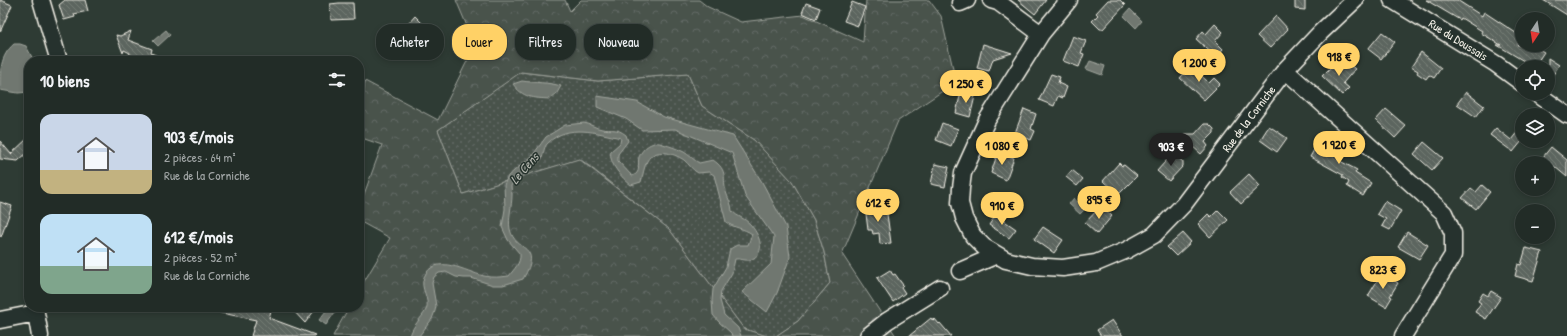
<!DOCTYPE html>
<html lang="fr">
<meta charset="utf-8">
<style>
:root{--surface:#222c27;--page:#2e3833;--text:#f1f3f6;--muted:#a2a7a7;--line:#3f4844;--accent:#ffd166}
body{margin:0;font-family:"Patrick Hand",sans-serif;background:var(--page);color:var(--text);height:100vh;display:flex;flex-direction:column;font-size:15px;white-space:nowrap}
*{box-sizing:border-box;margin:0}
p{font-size:13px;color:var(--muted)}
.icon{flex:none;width:22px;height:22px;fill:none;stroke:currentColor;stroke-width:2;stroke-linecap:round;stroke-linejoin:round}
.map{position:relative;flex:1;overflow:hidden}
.drawer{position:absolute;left:24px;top:56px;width:340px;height:256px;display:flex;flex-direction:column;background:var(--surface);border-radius:16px;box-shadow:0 2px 6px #0003,0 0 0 1px var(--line)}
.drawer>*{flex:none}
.banner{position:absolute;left:376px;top:24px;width:380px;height:36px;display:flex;gap:8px}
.needle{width:26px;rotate:192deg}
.fabs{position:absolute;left:1515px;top:12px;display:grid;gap:8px}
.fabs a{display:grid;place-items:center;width:40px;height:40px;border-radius:50%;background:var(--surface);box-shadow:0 2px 6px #0003,0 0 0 1px var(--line);font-size:20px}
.price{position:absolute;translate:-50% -34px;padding:0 9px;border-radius:14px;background:var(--accent);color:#111;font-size:13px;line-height:26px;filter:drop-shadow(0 1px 2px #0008)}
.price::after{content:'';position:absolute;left:50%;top:24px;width:12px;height:9px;margin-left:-6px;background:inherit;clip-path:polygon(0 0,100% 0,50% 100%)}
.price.selected{background:#222;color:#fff}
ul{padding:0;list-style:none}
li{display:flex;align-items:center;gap:12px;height:100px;padding:0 16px}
li span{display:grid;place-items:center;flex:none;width:112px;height:80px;border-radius:12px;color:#555}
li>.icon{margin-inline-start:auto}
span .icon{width:48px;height:48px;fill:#fffc;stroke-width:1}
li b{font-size:17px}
h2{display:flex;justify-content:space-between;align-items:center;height:48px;padding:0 16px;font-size:17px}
.pill{padding:0 14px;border-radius:16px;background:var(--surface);box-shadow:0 2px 6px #0003,0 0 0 1px var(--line);font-size:14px;line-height:36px}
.pill.selected{background:var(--accent);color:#111}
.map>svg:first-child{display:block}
</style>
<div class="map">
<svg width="1567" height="336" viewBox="0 0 1567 336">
<defs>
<pattern id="green-dots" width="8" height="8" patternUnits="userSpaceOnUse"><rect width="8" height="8" fill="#48524c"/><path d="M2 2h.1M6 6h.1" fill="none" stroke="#636b66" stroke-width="1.8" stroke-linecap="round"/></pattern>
<pattern id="forest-crowns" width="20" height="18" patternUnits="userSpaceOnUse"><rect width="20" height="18" fill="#48524c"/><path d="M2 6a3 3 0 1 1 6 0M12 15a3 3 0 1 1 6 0" fill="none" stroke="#636b66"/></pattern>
<pattern id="building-back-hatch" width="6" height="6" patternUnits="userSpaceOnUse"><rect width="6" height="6" fill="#5c655e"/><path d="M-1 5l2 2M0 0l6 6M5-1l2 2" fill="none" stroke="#747c75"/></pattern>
</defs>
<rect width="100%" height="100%" fill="#2e3b34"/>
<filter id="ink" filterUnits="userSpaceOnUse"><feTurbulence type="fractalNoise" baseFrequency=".025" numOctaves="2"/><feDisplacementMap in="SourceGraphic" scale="8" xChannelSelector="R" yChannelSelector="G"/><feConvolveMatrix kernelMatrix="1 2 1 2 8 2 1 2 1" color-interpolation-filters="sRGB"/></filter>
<g filter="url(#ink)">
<!-- green -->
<path fill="url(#green-dots)" stroke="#9ea29a" d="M 520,72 L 598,81 L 688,74 L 702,106 L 754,140 L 792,181 L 814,220 L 824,252 L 830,283 L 798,321 L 776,336 L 767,336 L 744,329 L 669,229 L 580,159 L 463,194 L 438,130 Z"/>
<!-- forest -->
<path fill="url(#forest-crowns)" stroke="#9ea29a" d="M 456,0 L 565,0 L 570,11 L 581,0 L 699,0 L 708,7 L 741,22 L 803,15 L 863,42 L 866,0 L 929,0 L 941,16 L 956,82 L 898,121 L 842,254 L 896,336 L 776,336 L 798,321 L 830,283 L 824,252 L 814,220 L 792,181 L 754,140 L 702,106 L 688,74 L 598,81 L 521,72 L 438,130 L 463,194 L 579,159 L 669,229 L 744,329 L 767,336 L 333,336 L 349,307 L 359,307 L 359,290 L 390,238 L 359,221 L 359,208 L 382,145 L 359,137 L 365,81 L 438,120 L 475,45 Z"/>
<!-- water -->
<path fill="#6f7770" stroke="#a4a8a0" d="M 1130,9 L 1142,21 L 1136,28 L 1124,16 Z
M 166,30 L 170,35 L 158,46 L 153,41 Z
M 14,44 L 20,44 L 26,46 L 34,61 L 29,61 L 29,92 L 18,93 L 0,90 C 0,71 0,56 14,44 Z
M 1090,61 L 1105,66 L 1102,75 L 1086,69 Z
M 522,81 C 535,83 548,82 561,86 L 557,93 L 550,99 C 533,98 523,98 513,84 Z
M 597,96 L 637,102 L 664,117 L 733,136 L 762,182 L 786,227 L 790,257 L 777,293 L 767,312 L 742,292 L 771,264 L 774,237 L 745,196 L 732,153 L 675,129 L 642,130 L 626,119 L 597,107 Z
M 584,123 C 591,124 595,128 602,129 C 612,131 616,127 626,135 L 628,141 L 618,154 L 618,161 L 632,176 C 642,173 637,165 639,157 C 643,147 653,140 663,144 C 670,146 678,149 684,152 C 689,155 694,160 699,163 L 713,160 C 729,171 722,178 726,192 C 728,199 732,204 732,211 C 737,217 745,218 750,224 C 759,234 768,253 750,260 C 745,261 739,258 735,259 L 732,273 L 721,291 L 720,300 L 724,315 L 738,328 L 741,336 L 732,336 L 731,333 L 719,322 L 713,315 L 712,301 L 713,289 L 726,267 L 730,249 L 737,245 L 748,245 L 752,234 C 744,228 733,228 726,222 L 714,175 L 709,172 L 698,173 C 692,170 689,164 684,160 C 673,153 655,147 647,161 C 644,167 643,175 641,182 L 631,185 C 622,178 608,163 611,151 L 620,143 L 621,138 C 597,133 568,123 548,143 C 542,148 545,157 539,162 C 538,162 534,164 533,165 C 525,170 516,177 511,186 C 511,189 512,192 512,195 C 512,206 508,218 510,229 C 515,253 544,243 523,279 L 503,285 L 493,285 L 471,278 L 464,278 L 456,277 L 446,272 L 439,273 L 434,277 L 432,283 L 436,306 L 435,311 L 432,319 L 419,336 L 410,336 C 413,325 421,319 426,310 C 431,298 419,289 424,277 C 435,252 466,272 484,276 C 492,278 501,277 509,276 C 514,269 521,263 520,254 L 508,240 L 502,227 L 505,209 L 504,185 L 508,176 L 532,156 L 546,137 L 565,125 Z
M 1074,198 L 1085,209 L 1080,214 L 1069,204 Z
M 329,307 L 335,312 L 326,325 L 319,320 Z"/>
<!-- building -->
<path fill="url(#building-back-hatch)" stroke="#f4f1e8" d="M 0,0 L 12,5 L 0,32 Z
M 65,0 L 85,0 L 88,11 L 74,14 L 75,17 L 64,20 L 59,5 Z
M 1018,0 L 1046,0 L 1035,14 Z
M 1108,0 L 1120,0 L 1125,5 L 1103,29 L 1100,29 L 1092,21 L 1098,15 L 1096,13 Z
M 1295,0 L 1305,0 L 1305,10 L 1295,9 Z
M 1426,0 L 1457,0 L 1482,16 L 1484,12 L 1522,37 L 1517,45 L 1531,45 L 1544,52 L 1534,67 L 1497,45 L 1501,45 L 1481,33 L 1482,31 L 1461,18 L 1460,20 Z
M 1543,0 L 1567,0 L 1567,15 Z
M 852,2 L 865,7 L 858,26 L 844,21 Z
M 339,3 L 353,3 L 354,19 L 331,20 L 330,4 Z
M 806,3 L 820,8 L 816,19 L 802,13 Z
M 415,16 L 426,27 L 416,38 L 414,36 L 409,42 L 395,39 Z
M 1276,16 L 1288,29 L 1270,48 L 1257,36 Z
M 1215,24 L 1223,32 L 1215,41 L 1223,49 L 1216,57 L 1196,39 L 1203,31 L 1206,34 Z
M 131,31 L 128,40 L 152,49 L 151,53 L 169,61 L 139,61 L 129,57 L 130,53 L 124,50 L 123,53 L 116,35 L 120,36 Z
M 1382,32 L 1395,42 L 1381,59 L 1368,49 Z
M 1073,36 L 1086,41 L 1081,53 L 1084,54 L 1079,67 L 1063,61 Z
M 983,44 L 996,48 L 1012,53 L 993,59 L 989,71 L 977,68 Z
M 1421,52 L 1441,68 L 1434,78 L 1429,75 L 1426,79 L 1417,73 L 1418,71 L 1411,67 Z
M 1548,58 L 1559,65 L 1548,83 Z
M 1346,61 L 1355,69 L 1343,83 L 1349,88 L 1342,95 L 1322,76 L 1331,67 L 1337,72 Z
M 1191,66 L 1209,83 L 1214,78 L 1220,84 L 1204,100 L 1180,78 Z
M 1051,74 L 1060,77 L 1058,83 L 1067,87 L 1063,98 L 1058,96 L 1054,106 L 1039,100 Z
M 961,92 L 975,96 L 970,117 L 956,113 Z
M 1466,92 L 1484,106 L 1476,117 L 1457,104 Z
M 1024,109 L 1036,114 L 1031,129 L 1035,131 L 1031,140 L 1015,133 Z
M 1386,109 L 1406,126 L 1395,138 L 1376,120 Z
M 942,123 L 958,129 L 951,146 L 936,140 Z
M 1204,124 L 1209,124 L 1214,129 L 1214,133 L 1205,142 L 1208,146 L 1201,154 L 1191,145 L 1183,146 L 1183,137 L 1185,134 L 1195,134 Z
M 1269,126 L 1287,138 L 1277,152 L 1260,140 Z
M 1522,126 L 1522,141 L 1513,152 L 1490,135 L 1496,128 L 1511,140 Z
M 1323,134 L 1331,139 L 1329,142 L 1343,149 L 1338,160 L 1357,170 L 1355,173 L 1371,183 L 1363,196 L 1347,186 L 1349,182 L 1342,177 L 1343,175 L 1310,157 Z
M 29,137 L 29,151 L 18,161 L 0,159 L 0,141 L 11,154 Z
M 1424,142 L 1443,158 L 1432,170 L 1414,154 Z
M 1551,147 L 1567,160 L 1567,177 L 1543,157 Z
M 998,152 L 1014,158 L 1006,180 L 991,173 Z
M 1173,153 L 1183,162 L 1183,166 L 1169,181 L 1157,171 Z
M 1119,163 L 1122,166 L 1124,165 L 1137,176 L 1118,195 L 1103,181 Z
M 935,164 L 949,167 L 945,187 L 931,184 Z
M 1072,170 L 1083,179 L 1077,186 L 1066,177 Z
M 1249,174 L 1260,186 L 1241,204 L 1230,192 Z
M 1482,185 L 1490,192 L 1476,209 L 1462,198 L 1471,188 L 1476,192 Z
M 1385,201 L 1401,211 L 1390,230 L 1382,226 L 1386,219 L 1377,214 Z
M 0,202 L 12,206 L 1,237 L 0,236 Z
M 881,204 L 882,212 L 887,214 L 891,243 L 880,244 L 879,233 L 873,234 L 872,230 L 868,230 L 865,206 Z
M 1101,206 L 1112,216 L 1097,234 L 1085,223 Z
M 1218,210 L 1228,220 L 1210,237 L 1198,224 L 1208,214 L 1211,217 Z
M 998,212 L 1005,217 L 1003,220 L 1016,229 L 1009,238 L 989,225 Z
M 1043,227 L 1063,240 L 1054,253 L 1034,239 Z
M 1407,232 L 1428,245 L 1419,259 L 1398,247 Z
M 1183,233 L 1191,242 L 1176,256 L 1167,247 Z
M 1526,248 L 1542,252 L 1533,281 L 1515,276 L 1518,264 L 1521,265 Z
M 890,270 L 893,275 L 895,274 L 900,281 L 903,285 L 901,287 L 905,293 L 893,302 L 877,278 Z
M 1382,273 L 1398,283 L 1390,296 L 1392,297 L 1386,307 L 1368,296 Z
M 1491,291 L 1501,297 L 1486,319 L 1475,312 L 1481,303 L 1478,301 L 1483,293 L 1488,296 Z
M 212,307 L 272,307 L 269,318 L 315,335 L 315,336 L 251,336 L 256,320 L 212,311 Z
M 290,307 L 317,307 L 305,323 Z
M 931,318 L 933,321 L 935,319 L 939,324 L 940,323 L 951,336 L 909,336 Z
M 1112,320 L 1123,336 L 1101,336 L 1097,330 Z"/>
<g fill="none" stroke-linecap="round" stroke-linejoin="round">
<defs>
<path id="minor" d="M 41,0 L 59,61
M 991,0 L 998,2 L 1041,34
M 1069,0 L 1041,34 L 987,120 L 963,173 L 961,188 L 960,203 L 964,218 L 973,236 L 984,247 L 1006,260 L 1032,266 L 1063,268 L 1096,263 L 1127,250 L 1154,235 L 1184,204 L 1285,70 L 1321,32 L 1355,0
M 1392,0 L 1496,64 L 1522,83
M 960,3 L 967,0
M 1285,70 L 1444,213 L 1453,233 L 1453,255 L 1403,336
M 1536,93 L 1567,115
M 960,271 L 997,255
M 36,313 L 40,336
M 0,320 L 36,313 L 35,307
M 868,336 L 887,321 L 940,288"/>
</defs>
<!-- minor casing -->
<use href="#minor" stroke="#f4f1e8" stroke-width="19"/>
<!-- minor -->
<use href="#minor" stroke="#26332d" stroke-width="16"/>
</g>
</g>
<g text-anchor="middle" stroke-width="3" stroke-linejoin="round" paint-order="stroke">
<!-- street labels -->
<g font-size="12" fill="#f4f1e8" stroke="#26332d">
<text transform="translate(1458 40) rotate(32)" y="4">Rue du Doussais</text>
<text transform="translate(1249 119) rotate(-53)" y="4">Rue de la Corniche</text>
</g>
<!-- water labels -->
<g font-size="13" font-style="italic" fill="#b8bab2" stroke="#26332d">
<text transform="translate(524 168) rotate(-49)" y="5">Le Cens</text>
</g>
</g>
</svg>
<div class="fabs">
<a><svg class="needle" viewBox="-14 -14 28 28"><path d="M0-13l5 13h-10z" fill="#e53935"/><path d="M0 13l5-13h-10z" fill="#a2a7a7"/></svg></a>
<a><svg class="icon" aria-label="locate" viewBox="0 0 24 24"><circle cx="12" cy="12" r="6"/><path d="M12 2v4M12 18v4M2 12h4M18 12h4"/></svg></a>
<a><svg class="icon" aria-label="layers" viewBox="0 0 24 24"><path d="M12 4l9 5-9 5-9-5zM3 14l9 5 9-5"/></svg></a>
<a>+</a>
<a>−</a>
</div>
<b class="price" style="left:1339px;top:77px">918 €</b>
<b class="price" style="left:1199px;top:83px">1 200 €</b>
<b class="price" style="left:966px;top:104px">1 250 €</b>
<b class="price" style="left:1339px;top:165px">1 920 €</b>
<b class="price" style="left:1002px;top:166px">1 080 €</b>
<b class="price selected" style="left:1171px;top:167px">903 €</b>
<b class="price" style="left:1099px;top:220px">895 €</b>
<b class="price" style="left:878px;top:223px">612 €</b>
<b class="price" style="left:1002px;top:226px">910 €</b>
<b class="price" style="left:1383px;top:290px">823 €</b>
<div class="banner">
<a class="pill">Acheter</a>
<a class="pill selected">Louer</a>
<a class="pill">Filtres</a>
<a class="pill">Nouveau</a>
</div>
<section class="drawer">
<h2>10 biens<svg class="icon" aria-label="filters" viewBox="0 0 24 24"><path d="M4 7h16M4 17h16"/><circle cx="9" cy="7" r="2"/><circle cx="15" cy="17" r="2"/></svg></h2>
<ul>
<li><span style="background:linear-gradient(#c9d6e8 70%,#c2b280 0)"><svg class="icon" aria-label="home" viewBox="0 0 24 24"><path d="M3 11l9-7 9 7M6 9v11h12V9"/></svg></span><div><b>903 €/mois</b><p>2 pièces · 64 m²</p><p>Rue de la Corniche</p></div></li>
<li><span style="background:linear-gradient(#bfe0f5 65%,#7fa58c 0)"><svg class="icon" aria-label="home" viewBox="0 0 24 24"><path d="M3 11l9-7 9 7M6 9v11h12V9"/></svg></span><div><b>612 €/mois</b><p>2 pièces · 52 m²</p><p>Rue de la Corniche</p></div></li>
</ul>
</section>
</div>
